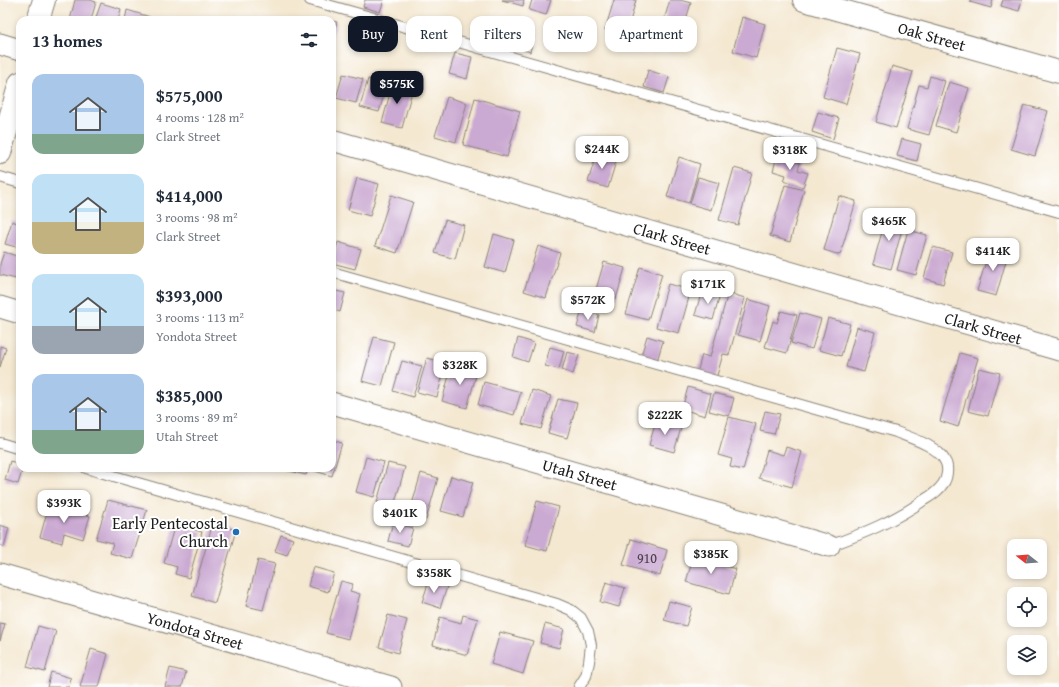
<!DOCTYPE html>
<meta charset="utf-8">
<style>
:root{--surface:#fff;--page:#f6f6f7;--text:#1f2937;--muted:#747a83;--accent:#111827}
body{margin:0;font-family:"Gentium Book Plus",serif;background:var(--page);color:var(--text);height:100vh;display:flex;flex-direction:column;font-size:15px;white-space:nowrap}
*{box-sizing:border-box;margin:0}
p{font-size:13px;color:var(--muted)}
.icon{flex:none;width:22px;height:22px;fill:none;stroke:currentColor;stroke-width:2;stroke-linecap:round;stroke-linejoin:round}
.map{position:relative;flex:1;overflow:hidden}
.panel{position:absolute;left:16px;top:16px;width:320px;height:456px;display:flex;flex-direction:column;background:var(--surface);border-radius:12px;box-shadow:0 2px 6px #0003}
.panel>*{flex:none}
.hud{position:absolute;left:348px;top:16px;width:380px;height:36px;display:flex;gap:8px}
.needle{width:26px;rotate:287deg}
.controls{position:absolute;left:1007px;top:539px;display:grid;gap:8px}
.controls a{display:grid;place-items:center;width:40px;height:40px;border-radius:8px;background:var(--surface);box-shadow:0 2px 6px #0003;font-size:20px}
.price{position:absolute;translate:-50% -34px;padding:0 9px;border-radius:8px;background:#fff;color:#222;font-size:13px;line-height:26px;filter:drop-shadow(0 1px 2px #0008)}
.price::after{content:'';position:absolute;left:50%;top:24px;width:12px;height:9px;margin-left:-6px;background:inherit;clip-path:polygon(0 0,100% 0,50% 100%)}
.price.active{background:var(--accent);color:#fff}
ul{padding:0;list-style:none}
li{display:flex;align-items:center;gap:12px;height:100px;padding:0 16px}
li span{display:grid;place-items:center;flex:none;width:112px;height:80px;border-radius:12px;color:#555}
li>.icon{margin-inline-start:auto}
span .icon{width:48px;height:48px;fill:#fffc;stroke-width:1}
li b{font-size:17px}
h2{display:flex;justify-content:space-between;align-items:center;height:48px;padding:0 16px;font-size:17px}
.chip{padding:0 14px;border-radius:12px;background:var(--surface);box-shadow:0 2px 6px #0003;font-size:14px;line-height:36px}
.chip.active{background:var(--accent);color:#fff}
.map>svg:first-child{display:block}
</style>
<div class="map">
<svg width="1059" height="687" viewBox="0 0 1059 687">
<rect width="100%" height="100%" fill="#fff"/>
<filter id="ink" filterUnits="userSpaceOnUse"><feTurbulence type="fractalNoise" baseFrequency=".025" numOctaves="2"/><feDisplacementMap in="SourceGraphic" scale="8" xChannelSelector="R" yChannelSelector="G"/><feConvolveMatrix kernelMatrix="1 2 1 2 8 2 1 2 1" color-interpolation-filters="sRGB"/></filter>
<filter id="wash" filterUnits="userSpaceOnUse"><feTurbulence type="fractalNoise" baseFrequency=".012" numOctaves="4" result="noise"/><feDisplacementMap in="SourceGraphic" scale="16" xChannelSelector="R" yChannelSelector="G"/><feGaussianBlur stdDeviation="0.9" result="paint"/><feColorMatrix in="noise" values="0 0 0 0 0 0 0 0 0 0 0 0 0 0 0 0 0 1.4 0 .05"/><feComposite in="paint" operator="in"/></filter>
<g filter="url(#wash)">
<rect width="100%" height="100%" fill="#f4e8d1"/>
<g id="blocks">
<!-- building -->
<path fill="#caa9d2" d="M 75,0 L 90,0 L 96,2 L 91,20 L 70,20 Z
M 365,0 L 384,0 L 380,12 L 363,7 Z
M 502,0 L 524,0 L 523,6 Z
M 532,0 L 551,0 L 546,15 L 529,10 Z
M 614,0 L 636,0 L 626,36 L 605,30 Z
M 670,0 L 680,0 L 691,3 L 681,36 L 661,30 Z
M 970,0 L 993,0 L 991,8 L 970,2 Z
M 1003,0 L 1022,0 L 1019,11 L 1001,6 Z
M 101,3 L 121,9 L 118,20 L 95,20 Z
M 127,10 L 150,17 L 149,20 L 125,20 Z
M 742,17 L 765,24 L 756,58 L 733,51 Z
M 332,21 L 337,22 L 332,37 Z
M 516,31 L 534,36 L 530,52 L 511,46 Z
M 837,48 L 860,54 L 846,104 L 823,97 Z
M 455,53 L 472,57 L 467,79 L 449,74 Z
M 892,66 L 913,72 L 896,128 L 876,122 Z
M 648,70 L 669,77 L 664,93 L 644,87 Z
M 343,74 L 363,79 L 356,103 L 336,98 Z
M 930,76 L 945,81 L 929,135 L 907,129 L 919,85 L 927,87 Z
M 368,79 L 387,84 L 379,112 L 360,107 Z
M 393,82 L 413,88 L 402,128 L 382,123 Z
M 949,82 L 969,88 L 956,132 L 936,126 Z
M 447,97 L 467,103 L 456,142 L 435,136 Z
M 475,98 L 520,111 L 507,157 L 463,145 Z
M 1024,105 L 1048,111 L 1035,156 L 1011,149 Z
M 818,112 L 839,118 L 833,139 L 812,132 Z
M 902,139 L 921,144 L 917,161 L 897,156 Z
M 597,152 L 617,158 L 608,188 L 588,182 Z
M 777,156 L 800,163 L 798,170 L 808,173 L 803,187 L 784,181 L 786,175 L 773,171 Z
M 679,157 L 700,164 L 689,203 L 667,197 Z
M 734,168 L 752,173 L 738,225 L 719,220 Z
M 698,177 L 719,183 L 711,210 L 690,204 Z
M 357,178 L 379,184 L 370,216 L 348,210 Z
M 785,185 L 804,190 L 790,242 L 770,236 Z
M 391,195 L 413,202 L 397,253 L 375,246 Z
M 839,196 L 856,201 L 840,255 L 824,250 Z
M 887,214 L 905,219 L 891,269 L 873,264 Z
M 445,220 L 464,225 L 455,259 L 435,253 Z
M 12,221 L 20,224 L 20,248 L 5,244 Z
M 908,230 L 927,235 L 916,275 L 897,270 Z
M 494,234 L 514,240 L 505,273 L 485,267 Z
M 338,242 L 361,249 L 355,269 L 332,263 Z
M 538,246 L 560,253 L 546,298 L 524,291 Z
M 933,247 L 952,252 L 943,284 L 924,278 Z
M 990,248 L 1008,254 L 996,296 L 977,291 Z
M 4,252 L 20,257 L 20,280 L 0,275 L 0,264 Z
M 604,262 L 625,268 L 616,299 L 595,293 Z
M 640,267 L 662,274 L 648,320 L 626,314 Z
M 668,284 L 691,290 L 679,333 L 656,327 Z
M 332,290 L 345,293 L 340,312 L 332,309 Z
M 702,290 L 720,295 L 713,320 L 695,315 Z
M 728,293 L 745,298 L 729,355 L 723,354 L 716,379 L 697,373 L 702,355 L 710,357 Z
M 748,299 L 770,306 L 760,341 L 738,335 Z
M 582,310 L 599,315 L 595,332 L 577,327 Z
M 781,311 L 797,315 L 787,353 L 765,347 L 773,321 L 777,323 Z
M 800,313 L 821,319 L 812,349 L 791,343 Z
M 828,318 L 850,324 L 841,356 L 819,350 Z
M 857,327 L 875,332 L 864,372 L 846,367 Z
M 647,336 L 663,341 L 657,361 L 641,356 Z
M 374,337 L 394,342 L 382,386 L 362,381 Z
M 518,338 L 534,343 L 528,362 L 513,357 Z
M 0,346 L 6,348 L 0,367 Z
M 550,347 L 564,351 L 559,369 L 545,366 Z
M 567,352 L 579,355 L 573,374 L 562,370 Z
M 960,353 L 978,358 L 958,427 L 940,421 Z
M 427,358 L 446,363 L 437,397 L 417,392 Z
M 402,361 L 422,366 L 413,397 L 393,391 Z
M 452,365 L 477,372 L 467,408 L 442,401 Z
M 979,368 L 1000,373 L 988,416 L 968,411 Z
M 484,382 L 521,392 L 514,415 L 478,405 Z
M 688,387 L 711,394 L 705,416 L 682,409 Z
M 532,390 L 551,396 L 541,429 L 522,424 Z
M 714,393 L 734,398 L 729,416 L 709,411 Z
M 558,399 L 577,403 L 567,438 L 548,433 Z
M 765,411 L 780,414 L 774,434 L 760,431 Z
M 729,417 L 756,424 L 743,470 L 730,467 L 732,459 L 718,455 Z
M 656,421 L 681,428 L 674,452 L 649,445 Z
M 332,440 L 342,443 L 332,476 L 311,470 L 312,468 L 332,468 Z
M 786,447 L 802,452 L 792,487 L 759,478 L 767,450 L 783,455 Z
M 366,457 L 384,462 L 374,497 L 356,492 Z
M 10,461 L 20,464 L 20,468 L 23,468 L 18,484 L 5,480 Z
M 388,463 L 405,467 L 394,506 L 377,502 Z
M 285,468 L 308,468 L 306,475 L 285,470 Z
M 421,473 L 438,478 L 426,520 L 409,515 Z
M 451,476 L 473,482 L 463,517 L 441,511 Z
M 108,500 L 147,510 L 132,559 L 110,553 L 113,543 L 96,539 Z
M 537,501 L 559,507 L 547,551 L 525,545 Z
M 49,505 L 90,516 L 83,539 L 64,533 L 62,543 L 40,537 Z
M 393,522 L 413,528 L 408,546 L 388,541 Z
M 213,523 L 236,530 L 215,603 L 192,596 Z
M 175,524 L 202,532 L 189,578 L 175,574 L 177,567 L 164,563 Z
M 0,525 L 9,528 L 4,547 L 0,545 Z
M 281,535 L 293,539 L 287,555 L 275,551 Z
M 631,539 L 667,550 L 660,576 L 623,565 Z
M 704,556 L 726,562 L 725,566 L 736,569 L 729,594 L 686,582 L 693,558 L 703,561 Z
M 258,560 L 275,564 L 263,610 L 246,606 Z
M 313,567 L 334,573 L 328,592 L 308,586 Z
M 341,581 L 353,584 L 350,591 L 360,594 L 348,639 L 326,633 Z
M 429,581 L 447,587 L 440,608 L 422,602 Z
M 606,582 L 625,588 L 619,607 L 600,602 Z
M 669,601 L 692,607 L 686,626 L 664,620 Z
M 388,615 L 407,620 L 398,653 L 379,647 Z
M 463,615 L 478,619 L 467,655 L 433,645 L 440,617 L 461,623 Z
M 0,623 L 5,624 L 0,641 Z
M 545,624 L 564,629 L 559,648 L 540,643 Z
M 38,626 L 56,631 L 45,672 L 27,667 Z
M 500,632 L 533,641 L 523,674 L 491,664 Z
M 91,649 L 108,654 L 99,687 L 80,687 Z
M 170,668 L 186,672 L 182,687 L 165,687 Z
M 51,672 L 71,678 L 69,687 L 47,687 Z"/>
</g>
</g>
<g filter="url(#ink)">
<use href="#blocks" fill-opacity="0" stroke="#888276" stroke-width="1"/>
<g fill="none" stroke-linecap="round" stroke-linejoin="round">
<defs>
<path id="service" d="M 310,0 L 1059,212
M 0,177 L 20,183
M 332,272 L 896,432 C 911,438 938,446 945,461 C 949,467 947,479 943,484 C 939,490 931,496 924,500 C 895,521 862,534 829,546
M 0,443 L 20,449
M 86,468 L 557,604 L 571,610 L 581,618 L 588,631 L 591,645 L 589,662 L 586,676 L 579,687"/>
<g id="minor">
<path d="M 0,44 L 20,50"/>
<path id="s1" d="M 332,140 L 1059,350"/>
<path d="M 0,307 L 20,313"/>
<path id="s2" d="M 332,403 L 829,546"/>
<path id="s3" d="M 0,574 L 391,687"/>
</g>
<path id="tertiary" d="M 38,20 L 44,0
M 0,153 L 20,83"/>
<g id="secondary">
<path id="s4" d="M 804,0 L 1059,72"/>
</g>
</defs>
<!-- service casing -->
<use href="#service" stroke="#888276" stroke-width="12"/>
<!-- minor casing -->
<use href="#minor" stroke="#888276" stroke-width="23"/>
<!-- tertiary casing -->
<use href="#tertiary" stroke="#888276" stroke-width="24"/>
<!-- secondary casing -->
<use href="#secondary" stroke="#888276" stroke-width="24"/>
<!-- service -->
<use href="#service" stroke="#fff" stroke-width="10"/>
<!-- minor -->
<use href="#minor" stroke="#fff" stroke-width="21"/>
<!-- tertiary -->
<use href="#tertiary" stroke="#fff" stroke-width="22"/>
<!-- secondary -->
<use href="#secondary" stroke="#fff" stroke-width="22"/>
</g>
</g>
<!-- markers -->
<circle fill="#1f6fb2" stroke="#fff" stroke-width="1.5" cx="236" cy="532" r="4"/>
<g text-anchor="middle" stroke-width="4" stroke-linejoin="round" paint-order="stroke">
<!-- number labels -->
<g font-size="14" fill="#483f4a">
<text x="647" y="563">910</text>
</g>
<!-- street labels -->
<g font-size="16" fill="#1c1c1c" stroke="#fff">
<text dy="6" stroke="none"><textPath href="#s4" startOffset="133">Oak Street</textPath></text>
<text dy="6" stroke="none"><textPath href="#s1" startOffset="354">Clark Street</textPath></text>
<text dy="6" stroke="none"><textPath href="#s1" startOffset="678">Clark Street</textPath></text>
<text dy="6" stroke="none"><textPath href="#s2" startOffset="258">Utah Street</textPath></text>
<text dy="6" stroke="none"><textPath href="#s3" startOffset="203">Yondota Street</textPath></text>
</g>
<!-- poi labels -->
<g font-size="16" fill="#1c1c1c" stroke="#fff" text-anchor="end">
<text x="228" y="529">Early Pentecostal<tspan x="228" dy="18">Church</tspan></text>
</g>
</g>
</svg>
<div class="controls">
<a><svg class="needle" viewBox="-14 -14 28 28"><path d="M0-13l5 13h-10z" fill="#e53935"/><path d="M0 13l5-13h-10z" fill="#747a83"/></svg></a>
<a><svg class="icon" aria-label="locate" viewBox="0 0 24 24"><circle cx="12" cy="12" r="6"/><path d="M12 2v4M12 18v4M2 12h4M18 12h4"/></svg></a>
<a><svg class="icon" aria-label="layers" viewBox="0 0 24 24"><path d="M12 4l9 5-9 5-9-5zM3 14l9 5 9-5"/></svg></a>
</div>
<b class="price active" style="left:397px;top:105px">$575K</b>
<b class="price" style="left:602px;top:170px">$244K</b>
<b class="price" style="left:790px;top:171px">$318K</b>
<b class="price" style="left:889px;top:242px">$465K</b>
<b class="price" style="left:993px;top:272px">$414K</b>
<b class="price" style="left:708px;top:305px">$171K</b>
<b class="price" style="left:588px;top:321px">$572K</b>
<b class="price" style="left:460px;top:386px">$328K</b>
<b class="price" style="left:665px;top:436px">$222K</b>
<b class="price" style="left:64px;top:524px">$393K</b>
<b class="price" style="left:400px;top:534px">$401K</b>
<b class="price" style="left:711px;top:575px">$385K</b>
<b class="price" style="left:434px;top:594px">$358K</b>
<div class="hud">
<a class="chip active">Buy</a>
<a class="chip">Rent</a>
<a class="chip">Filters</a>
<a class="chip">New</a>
<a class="chip">Apartment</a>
</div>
<section class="panel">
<h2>13 homes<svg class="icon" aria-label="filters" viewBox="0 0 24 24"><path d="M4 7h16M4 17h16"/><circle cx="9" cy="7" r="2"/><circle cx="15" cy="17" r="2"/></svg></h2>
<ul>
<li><span style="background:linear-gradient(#a9c7e8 75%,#7fa58c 0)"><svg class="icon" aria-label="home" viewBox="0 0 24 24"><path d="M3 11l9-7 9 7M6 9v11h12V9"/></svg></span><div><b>$575,000</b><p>4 rooms · 128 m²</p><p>Clark Street</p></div></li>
<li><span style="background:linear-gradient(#bfe0f5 60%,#c2b280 0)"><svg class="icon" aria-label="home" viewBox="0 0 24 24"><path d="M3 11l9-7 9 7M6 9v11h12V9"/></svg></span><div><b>$414,000</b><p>3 rooms · 98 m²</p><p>Clark Street</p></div></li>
<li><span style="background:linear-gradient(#bfe0f5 65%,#9aa5b1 0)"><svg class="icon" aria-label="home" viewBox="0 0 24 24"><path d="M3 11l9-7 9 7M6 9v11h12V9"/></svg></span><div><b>$393,000</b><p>3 rooms · 113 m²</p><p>Yondota Street</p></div></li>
<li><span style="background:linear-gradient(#a9c7e8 70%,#7fa58c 0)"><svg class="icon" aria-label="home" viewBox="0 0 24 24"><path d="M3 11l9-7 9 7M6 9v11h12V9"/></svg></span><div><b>$385,000</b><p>3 rooms · 89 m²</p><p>Utah Street</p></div></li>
</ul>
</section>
</div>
